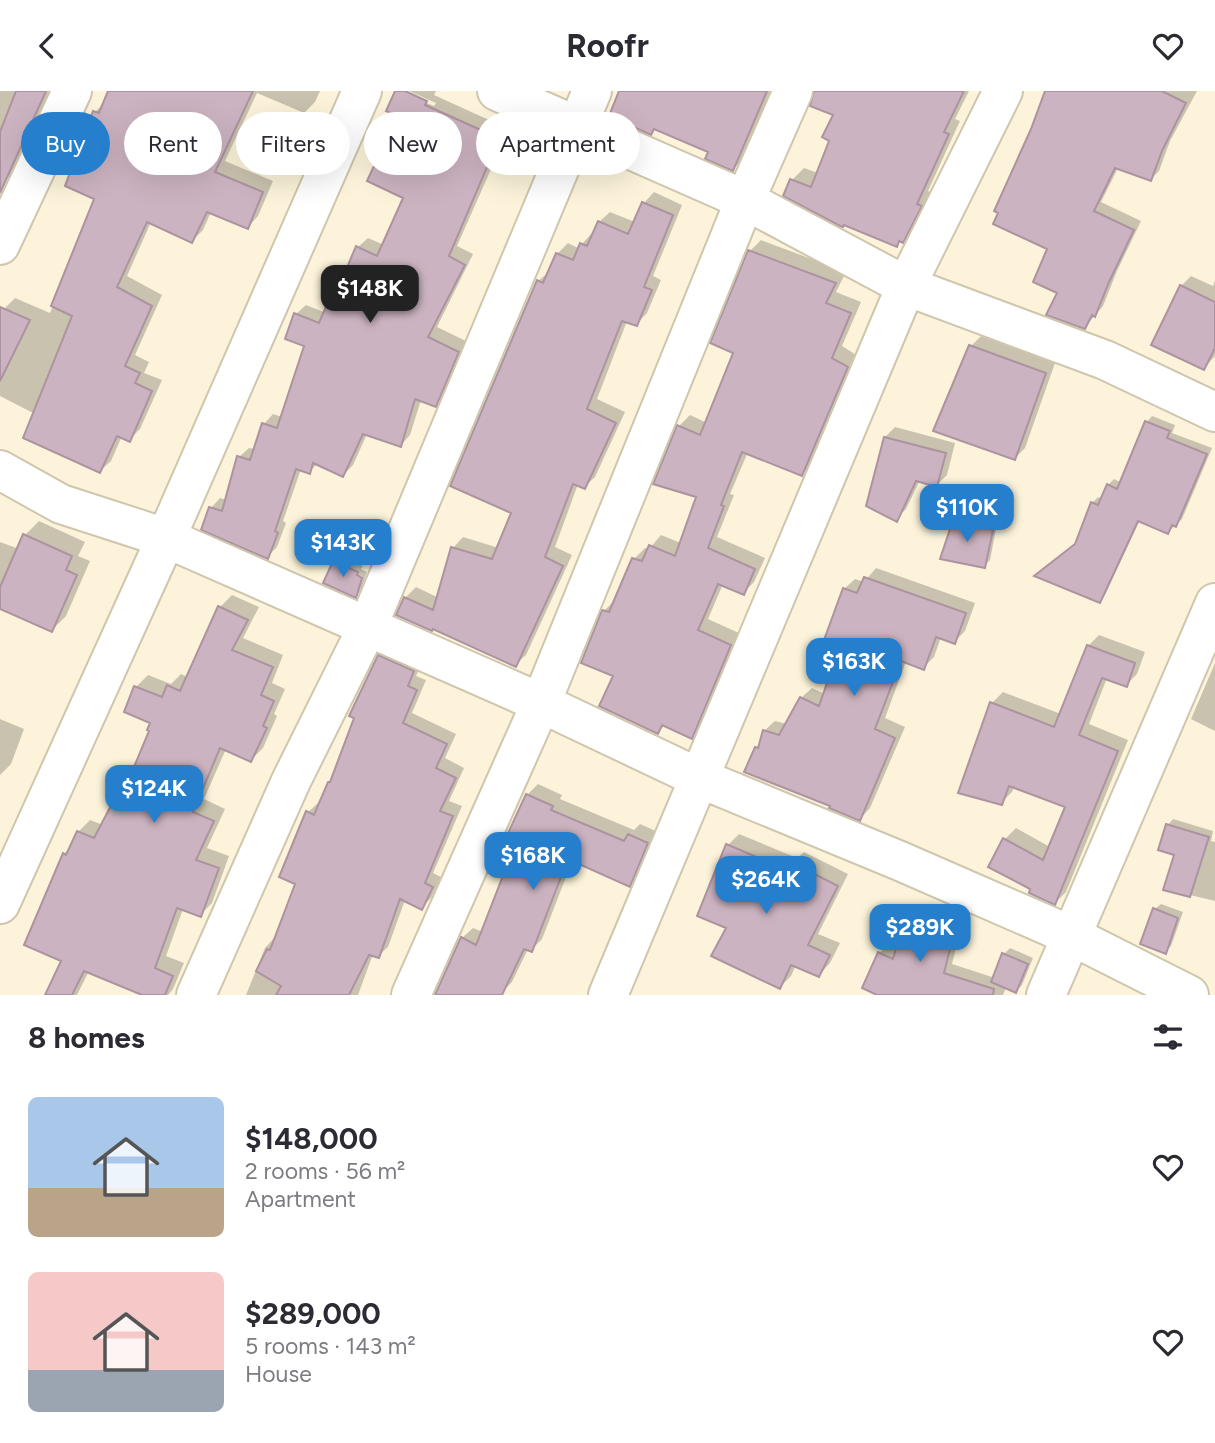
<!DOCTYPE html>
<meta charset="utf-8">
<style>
:root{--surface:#fff;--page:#f2f2f3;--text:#2b2b33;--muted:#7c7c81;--accent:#257fcc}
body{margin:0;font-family:Figtree,sans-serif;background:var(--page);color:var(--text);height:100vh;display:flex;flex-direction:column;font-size:26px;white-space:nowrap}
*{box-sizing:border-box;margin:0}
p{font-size:23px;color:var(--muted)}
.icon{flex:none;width:38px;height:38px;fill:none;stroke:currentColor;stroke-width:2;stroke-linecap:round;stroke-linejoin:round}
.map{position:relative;height:904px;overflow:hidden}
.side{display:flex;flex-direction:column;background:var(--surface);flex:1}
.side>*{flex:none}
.hud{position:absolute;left:21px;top:21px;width:700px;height:63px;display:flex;gap:14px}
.price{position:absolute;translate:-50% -60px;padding:0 16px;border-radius:14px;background:var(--accent);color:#fff;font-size:23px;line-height:46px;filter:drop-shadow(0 2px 4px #0008)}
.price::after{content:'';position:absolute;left:50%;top:42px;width:21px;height:16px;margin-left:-10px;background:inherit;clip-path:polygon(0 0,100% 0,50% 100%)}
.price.selected{background:#222;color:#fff}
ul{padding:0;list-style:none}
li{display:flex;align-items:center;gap:21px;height:175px;padding:0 28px}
li span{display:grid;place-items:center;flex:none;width:196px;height:140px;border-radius:10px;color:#555}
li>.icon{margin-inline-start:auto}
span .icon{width:84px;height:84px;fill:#fffc;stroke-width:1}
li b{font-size:30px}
h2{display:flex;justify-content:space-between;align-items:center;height:84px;padding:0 28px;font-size:30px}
.chip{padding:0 24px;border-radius:32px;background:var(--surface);box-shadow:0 7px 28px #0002;font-size:24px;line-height:63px}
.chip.selected{background:var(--accent);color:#fff}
header{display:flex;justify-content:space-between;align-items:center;height:91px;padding:0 28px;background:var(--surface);font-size:32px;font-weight:700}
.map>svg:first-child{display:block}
</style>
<header><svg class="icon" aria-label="back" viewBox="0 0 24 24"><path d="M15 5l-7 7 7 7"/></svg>Roofr<svg class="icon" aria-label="heart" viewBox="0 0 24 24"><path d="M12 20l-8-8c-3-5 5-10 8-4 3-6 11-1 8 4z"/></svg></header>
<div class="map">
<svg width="1215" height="904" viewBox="0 0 1215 904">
<rect width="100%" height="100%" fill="#fcf3da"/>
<!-- shadow -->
<path fill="#0003" d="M 0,0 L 51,0 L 15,80 L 4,90 L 0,88 Z
M 110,0 L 320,0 L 315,11 L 304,22 L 257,2 L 225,70 L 273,90 L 258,125 L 248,136 L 211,121 L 203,139 L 192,150 L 151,131 L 127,185 L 162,204 L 135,264 L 149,271 L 144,282 L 162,289 L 140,338 L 129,349 L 122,345 L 111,370 L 100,380 L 35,323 L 0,305 L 0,228 L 4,218 L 15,207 L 50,222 L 96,107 L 95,21 L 106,10 Z
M 397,0 L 434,15 L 436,12 L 409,0 L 436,0 L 434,4 L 520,43 L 509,69 L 499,79 L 492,76 L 457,155 L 473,163 L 437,236 L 468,251 L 445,304 L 435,314 L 421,309 L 410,344 L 401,354 L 367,343 L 353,374 L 343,384 L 318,372 L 309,381 L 301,378 L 283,430 L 286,432 L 277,456 L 267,466 L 211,417 L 220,407 L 227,409 L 239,366 L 249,357 L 255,358 L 264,333 L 273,323 L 282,326 L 306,254 L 296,223 L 306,214 L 326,222 L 338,191 L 346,183 L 358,156 L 368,147 L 384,154 L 405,106 Z
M 621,0 L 774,0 L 747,64 L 733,78 L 711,60 L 656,37 L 651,42 Z
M 816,0 L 969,0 L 955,28 L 960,30 L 928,100 L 933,102 L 915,137 L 897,154 L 792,89 L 804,77 L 818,82 L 831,49 L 835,23 Z
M 1048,0 L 1197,0 L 1170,50 L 1159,80 L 1151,88 L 1118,77 L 1101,111 L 1141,130 L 1117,180 L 1103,215 L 1085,236 L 1049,157 Z
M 654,101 L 682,114 L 653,185 L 661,189 L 647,222 L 636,233 L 627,230 L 597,308 L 625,321 L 595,386 L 584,396 L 578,393 L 555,456 L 572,464 L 526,564 L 515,574 L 405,507 L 416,496 L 439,507 L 453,457 L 463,446 L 499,457 L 513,421 L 452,394 L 538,190 L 550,180 L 557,163 L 568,152 L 580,158 L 582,153 L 592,142 L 594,143 L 599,131 L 610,121 L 635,131 L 644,112 Z
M 761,149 L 846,181 L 836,201 L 861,211 L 842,255 L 858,265 L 813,372 L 802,383 L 748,361 L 730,403 L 734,404 L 717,446 L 765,467 L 754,491 L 743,502 L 723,493 L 708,528 L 741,543 L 703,635 L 692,645 L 665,634 L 658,641 L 615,584 L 604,520 L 615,509 L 634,468 L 645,457 L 649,458 L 661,444 L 681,452 L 699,405 L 679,335 L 690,324 L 707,332 L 736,261 L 750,160 Z
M 1191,185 L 1213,195 L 1215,190 L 1215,265 L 1204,277 L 1181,195 Z
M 981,245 L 1055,272 L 1025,357 L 1015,367 L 971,255 Z
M 1152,325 L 1175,334 L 1172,342 L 1212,357 L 1182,428 L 1168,441 L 1140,429 L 1105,504 L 1099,510 L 1077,452 L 1092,412 L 1098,406 L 1102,408 L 1108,394 L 1114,388 L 1122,392 L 1147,331 Z
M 895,336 L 955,352 L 947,384 L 937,394 L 920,389 L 906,418 L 896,428 L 885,346 Z
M 961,422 L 997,433 L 990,469 L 984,475 L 955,427 Z
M 39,430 L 85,451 L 78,465 L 90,470 L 66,525 L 52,539 L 0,516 L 0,451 L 19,458 L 25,444 Z
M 340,465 L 363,475 L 361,478 L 367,481 L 361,499 L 356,505 L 334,471 Z
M 876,477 L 975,512 L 965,540 L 954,551 L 941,546 L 934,566 L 923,577 L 906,570 L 885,627 L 905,636 L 870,717 L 860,728 L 832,714 L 757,657 L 761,652 L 764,640 L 775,630 L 787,633 L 801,607 L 812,597 L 825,603 L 843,553 L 844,498 L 855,488 L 864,491 Z
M 232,504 L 259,516 L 243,547 L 283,564 L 272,592 L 285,598 L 274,623 L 277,625 L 263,657 L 251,669 L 226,658 L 204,708 L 225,718 L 207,757 L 229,765 L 212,812 L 200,824 L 183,818 L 166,865 L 184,872 L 173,898 L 168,904 L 147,904 L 89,880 L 77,904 L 47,904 L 63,869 L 64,763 L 72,755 L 78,741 L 90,729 L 103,734 L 127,687 L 134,680 L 152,631 L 126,620 L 136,596 L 148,584 L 171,593 L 181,583 L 188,586 L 220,516 Z
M 1099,544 L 1145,561 L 1137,583 L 1126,594 L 1107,587 L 1089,633 L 1128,649 L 1066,801 L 1055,812 L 1032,798 L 1005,748 L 1016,737 L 1050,756 L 1067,715 L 1014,696 L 1012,701 L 1001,712 L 992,612 L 1003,601 L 1061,623 L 1088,555 Z
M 389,555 L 423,570 L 416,585 L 426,589 L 412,622 L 456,643 L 445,667 L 464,677 L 449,710 L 462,715 L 433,782 L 441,786 L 431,807 L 421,817 L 405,809 L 388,856 L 378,865 L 373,863 L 358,904 L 246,904 L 265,857 L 274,847 L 277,848 L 298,792 L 308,721 L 318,712 L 320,713 L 333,688 L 379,565 Z
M 1215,572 L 1215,640 L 1191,628 Z
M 0,628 L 24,638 L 11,673 L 0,684 Z
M 538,693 L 562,704 L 560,708 L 634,739 L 640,733 L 658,741 L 640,783 L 629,793 L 573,768 L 542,848 L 531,859 L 528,858 L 512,891 L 501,902 L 437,904 L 462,847 L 473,837 L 483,841 L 506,781 L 527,704 Z
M 1173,728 L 1213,740 L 1211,750 L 1215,751 L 1215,810 L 1165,798 L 1176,762 L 1168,734 Z
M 739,743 L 797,767 L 804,761 L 848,783 L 818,843 L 840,852 L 830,872 L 819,884 L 796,874 L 791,885 L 780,896 L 728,836 L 728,754 Z
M 917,813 L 945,820 L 943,825 L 963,829 L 952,873 L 995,887 L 1004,863 L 1010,857 L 1033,867 L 1022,894 L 1016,900 L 1006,896 L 1003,904 L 879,904 L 879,862 L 889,853 L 898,857 L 907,822 Z
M 1161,813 L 1183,821 L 1171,855 L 1165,861 L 1155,818 Z"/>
<!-- building -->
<path fill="#ccb3c1" stroke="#ac93a0" stroke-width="2" d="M 16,0 L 46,0 L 0,102 L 0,41 Z
M 108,0 L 253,0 L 215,81 L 263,101 L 248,138 L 207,121 L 192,152 L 147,131 L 117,196 L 152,215 L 125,275 L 140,282 L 135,292 L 152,300 L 130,351 L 117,345 L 100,382 L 23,347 L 72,225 L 51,215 L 94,108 L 65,95 L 93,20 L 99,22 Z
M 395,0 L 405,0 L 427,10 L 425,14 L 512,53 L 499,81 L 487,76 L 449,165 L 465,174 L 428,246 L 459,261 L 436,316 L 415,308 L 401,356 L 363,343 L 343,386 L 313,372 L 310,383 L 296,378 L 275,440 L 278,442 L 268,468 L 201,439 L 209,416 L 222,420 L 237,365 L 250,369 L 262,332 L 277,337 L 304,255 L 285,248 L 294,222 L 319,232 L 337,190 L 341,191 L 356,155 L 377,165 L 403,107 L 367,90 L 397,25 L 386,20 Z
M 619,0 L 767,0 L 733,80 L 705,68 L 708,61 L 654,38 L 651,44 L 609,25 Z
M 814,0 L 964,0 L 944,41 L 949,43 L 917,113 L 922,115 L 903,152 L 899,150 L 897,156 L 844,134 L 843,136 L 840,135 L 783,105 L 790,88 L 811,96 L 829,50 L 822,46 L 833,24 L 810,15 Z
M 1045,0 L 1162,0 L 1186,12 L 1162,60 L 1151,90 L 1115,77 L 1094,120 L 1134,139 L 1109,191 L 1095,226 L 1092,224 L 1085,238 L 1046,224 L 1057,202 L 1033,191 L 1047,158 L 993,133 L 998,122 L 994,120 L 1031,38 Z
M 642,111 L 673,124 L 644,196 L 652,199 L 637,235 L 622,230 L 587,318 L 616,332 L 585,398 L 573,393 L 545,466 L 563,475 L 516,576 L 433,538 L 432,540 L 396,524 L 404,506 L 433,519 L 451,456 L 492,468 L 511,422 L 450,395 L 537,189 L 543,192 L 556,162 L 573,169 L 580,152 L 587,155 L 598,130 L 628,143 Z
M 748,159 L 836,192 L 826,212 L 851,222 L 832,267 L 848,276 L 802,385 L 742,361 L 721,414 L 724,415 L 708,457 L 755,478 L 744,504 L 718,493 L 698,539 L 731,554 L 692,648 L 662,634 L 658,643 L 599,615 L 613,585 L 581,572 L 602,519 L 609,521 L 632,467 L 642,470 L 649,454 L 675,465 L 696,406 L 653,393 L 677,334 L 700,344 L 733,262 L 710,252 Z
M 1180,194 L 1215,211 L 1215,257 L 1204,279 L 1151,254 Z
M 0,216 L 30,229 L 0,290 Z
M 969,254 L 1046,282 L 1015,369 L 933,340 Z
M 1145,330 L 1170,340 L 1167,347 L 1207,363 L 1176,436 L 1172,434 L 1168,443 L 1138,430 L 1100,512 L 1034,485 L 1075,453 L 1091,411 L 1098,414 L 1107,393 L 1117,398 Z
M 884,346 L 946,362 L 937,396 L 916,390 L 897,431 L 866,415 Z
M 954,426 L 993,439 L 985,477 L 940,468 Z
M 23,443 L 72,465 L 66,479 L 77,484 L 52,541 L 0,518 L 0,496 Z
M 333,470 L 358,481 L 357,484 L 362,487 L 356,507 L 323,492 Z
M 864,486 L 966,522 L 955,553 L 936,546 L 924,579 L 901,570 L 875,638 L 895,647 L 860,730 L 829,717 L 830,715 L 744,681 L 755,656 L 758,657 L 763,639 L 779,644 L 800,606 L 819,615 L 840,554 L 824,549 L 843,497 L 857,502 Z
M 218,515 L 248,529 L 232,559 L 273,576 L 261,604 L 274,610 L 263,635 L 267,637 L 251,671 L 220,657 L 193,721 L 214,730 L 196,769 L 219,777 L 201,826 L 177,817 L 155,877 L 173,885 L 165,904 L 142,904 L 84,880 L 72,904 L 45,904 L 61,870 L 24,854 L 63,762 L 66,764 L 77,740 L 94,747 L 126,686 L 129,688 L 149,640 L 147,639 L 150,632 L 124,621 L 134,595 L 162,606 L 167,594 L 180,600 Z
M 1087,554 L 1135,572 L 1127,596 L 1102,587 L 1079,644 L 1118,660 L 1055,814 L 1029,802 L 1030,798 L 988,776 L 1003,747 L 1043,769 L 1065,716 L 1009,695 L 1002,714 L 958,702 L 990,611 L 1054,636 Z
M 378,564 L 414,580 L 408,595 L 417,599 L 403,632 L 447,653 L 436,677 L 456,687 L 440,720 L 453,725 L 425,792 L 433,796 L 422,819 L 400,808 L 379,867 L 369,864 L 349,904 L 276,904 L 281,895 L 256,880 L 267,858 L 270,859 L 295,793 L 279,786 L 306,720 L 314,724 L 328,691 L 330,691 L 354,627 L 349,625 Z
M 526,703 L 553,715 L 551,719 L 624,750 L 628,743 L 648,752 L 630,796 L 568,768 L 532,861 L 524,858 L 502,904 L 435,904 L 461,846 L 476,854 L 504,782 L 492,777 Z
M 1166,733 L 1209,746 L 1190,806 L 1163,799 L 1174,764 L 1158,759 Z
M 726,753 L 787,779 L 791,771 L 838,795 L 808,854 L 830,864 L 819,886 L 791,874 L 780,898 L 711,865 L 726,837 L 697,825 Z
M 1153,817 L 1178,827 L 1166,863 L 1140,853 Z
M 906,821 L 936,829 L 935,834 L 955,838 L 944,882 L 994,898 L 993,904 L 877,904 L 862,897 L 878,861 L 893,868 Z
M 1002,862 L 1028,873 L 1016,902 L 991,891 Z"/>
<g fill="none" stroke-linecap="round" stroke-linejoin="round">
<defs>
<path id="minor" d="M 497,0 L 745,109 L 906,195 L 1105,269 L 1215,321
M 0,154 L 72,0
M 0,379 L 61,413 L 166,447 L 541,612 L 699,687 L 900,770 L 1072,845 L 1189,904
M 0,813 L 166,447 L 362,0
M 196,904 L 291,690 L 367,537 L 592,0
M 411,904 L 541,612 L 745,109 L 793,0
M 608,904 L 906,195 L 1003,0
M 1046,904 L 1215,512"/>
</defs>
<!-- minor casing -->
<use href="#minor" stroke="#cec6ad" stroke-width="42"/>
<!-- minor -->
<use href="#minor" stroke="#fff" stroke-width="38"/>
</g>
</svg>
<b class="price selected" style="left:370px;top:234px">$148K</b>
<b class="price" style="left:967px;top:453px">$110K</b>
<b class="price" style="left:343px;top:488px">$143K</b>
<b class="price" style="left:854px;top:607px">$163K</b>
<b class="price" style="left:154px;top:734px">$124K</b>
<b class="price" style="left:533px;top:801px">$168K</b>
<b class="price" style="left:766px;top:825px">$264K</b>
<b class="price" style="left:920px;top:873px">$289K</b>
<div class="hud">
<a class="chip selected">Buy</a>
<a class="chip">Rent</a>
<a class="chip">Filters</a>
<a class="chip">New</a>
<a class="chip">Apartment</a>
</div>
</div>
<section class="side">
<h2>8 homes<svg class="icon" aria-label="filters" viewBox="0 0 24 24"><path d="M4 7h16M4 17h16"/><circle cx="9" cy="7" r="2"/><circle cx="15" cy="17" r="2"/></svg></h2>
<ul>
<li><span style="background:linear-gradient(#a9c7e8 65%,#b9a48a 0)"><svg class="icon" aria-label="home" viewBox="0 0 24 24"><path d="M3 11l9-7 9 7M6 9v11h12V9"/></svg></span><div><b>$148,000</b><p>2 rooms · 56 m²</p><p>Apartment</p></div><svg class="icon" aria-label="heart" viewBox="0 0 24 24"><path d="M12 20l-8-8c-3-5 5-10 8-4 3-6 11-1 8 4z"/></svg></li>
<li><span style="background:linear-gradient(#f6c9c9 70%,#9aa5b1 0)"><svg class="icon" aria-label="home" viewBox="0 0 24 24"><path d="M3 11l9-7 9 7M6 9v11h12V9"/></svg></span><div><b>$289,000</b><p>5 rooms · 143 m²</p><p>House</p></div><svg class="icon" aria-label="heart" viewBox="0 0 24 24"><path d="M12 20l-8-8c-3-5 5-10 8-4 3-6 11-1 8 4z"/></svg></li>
</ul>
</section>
